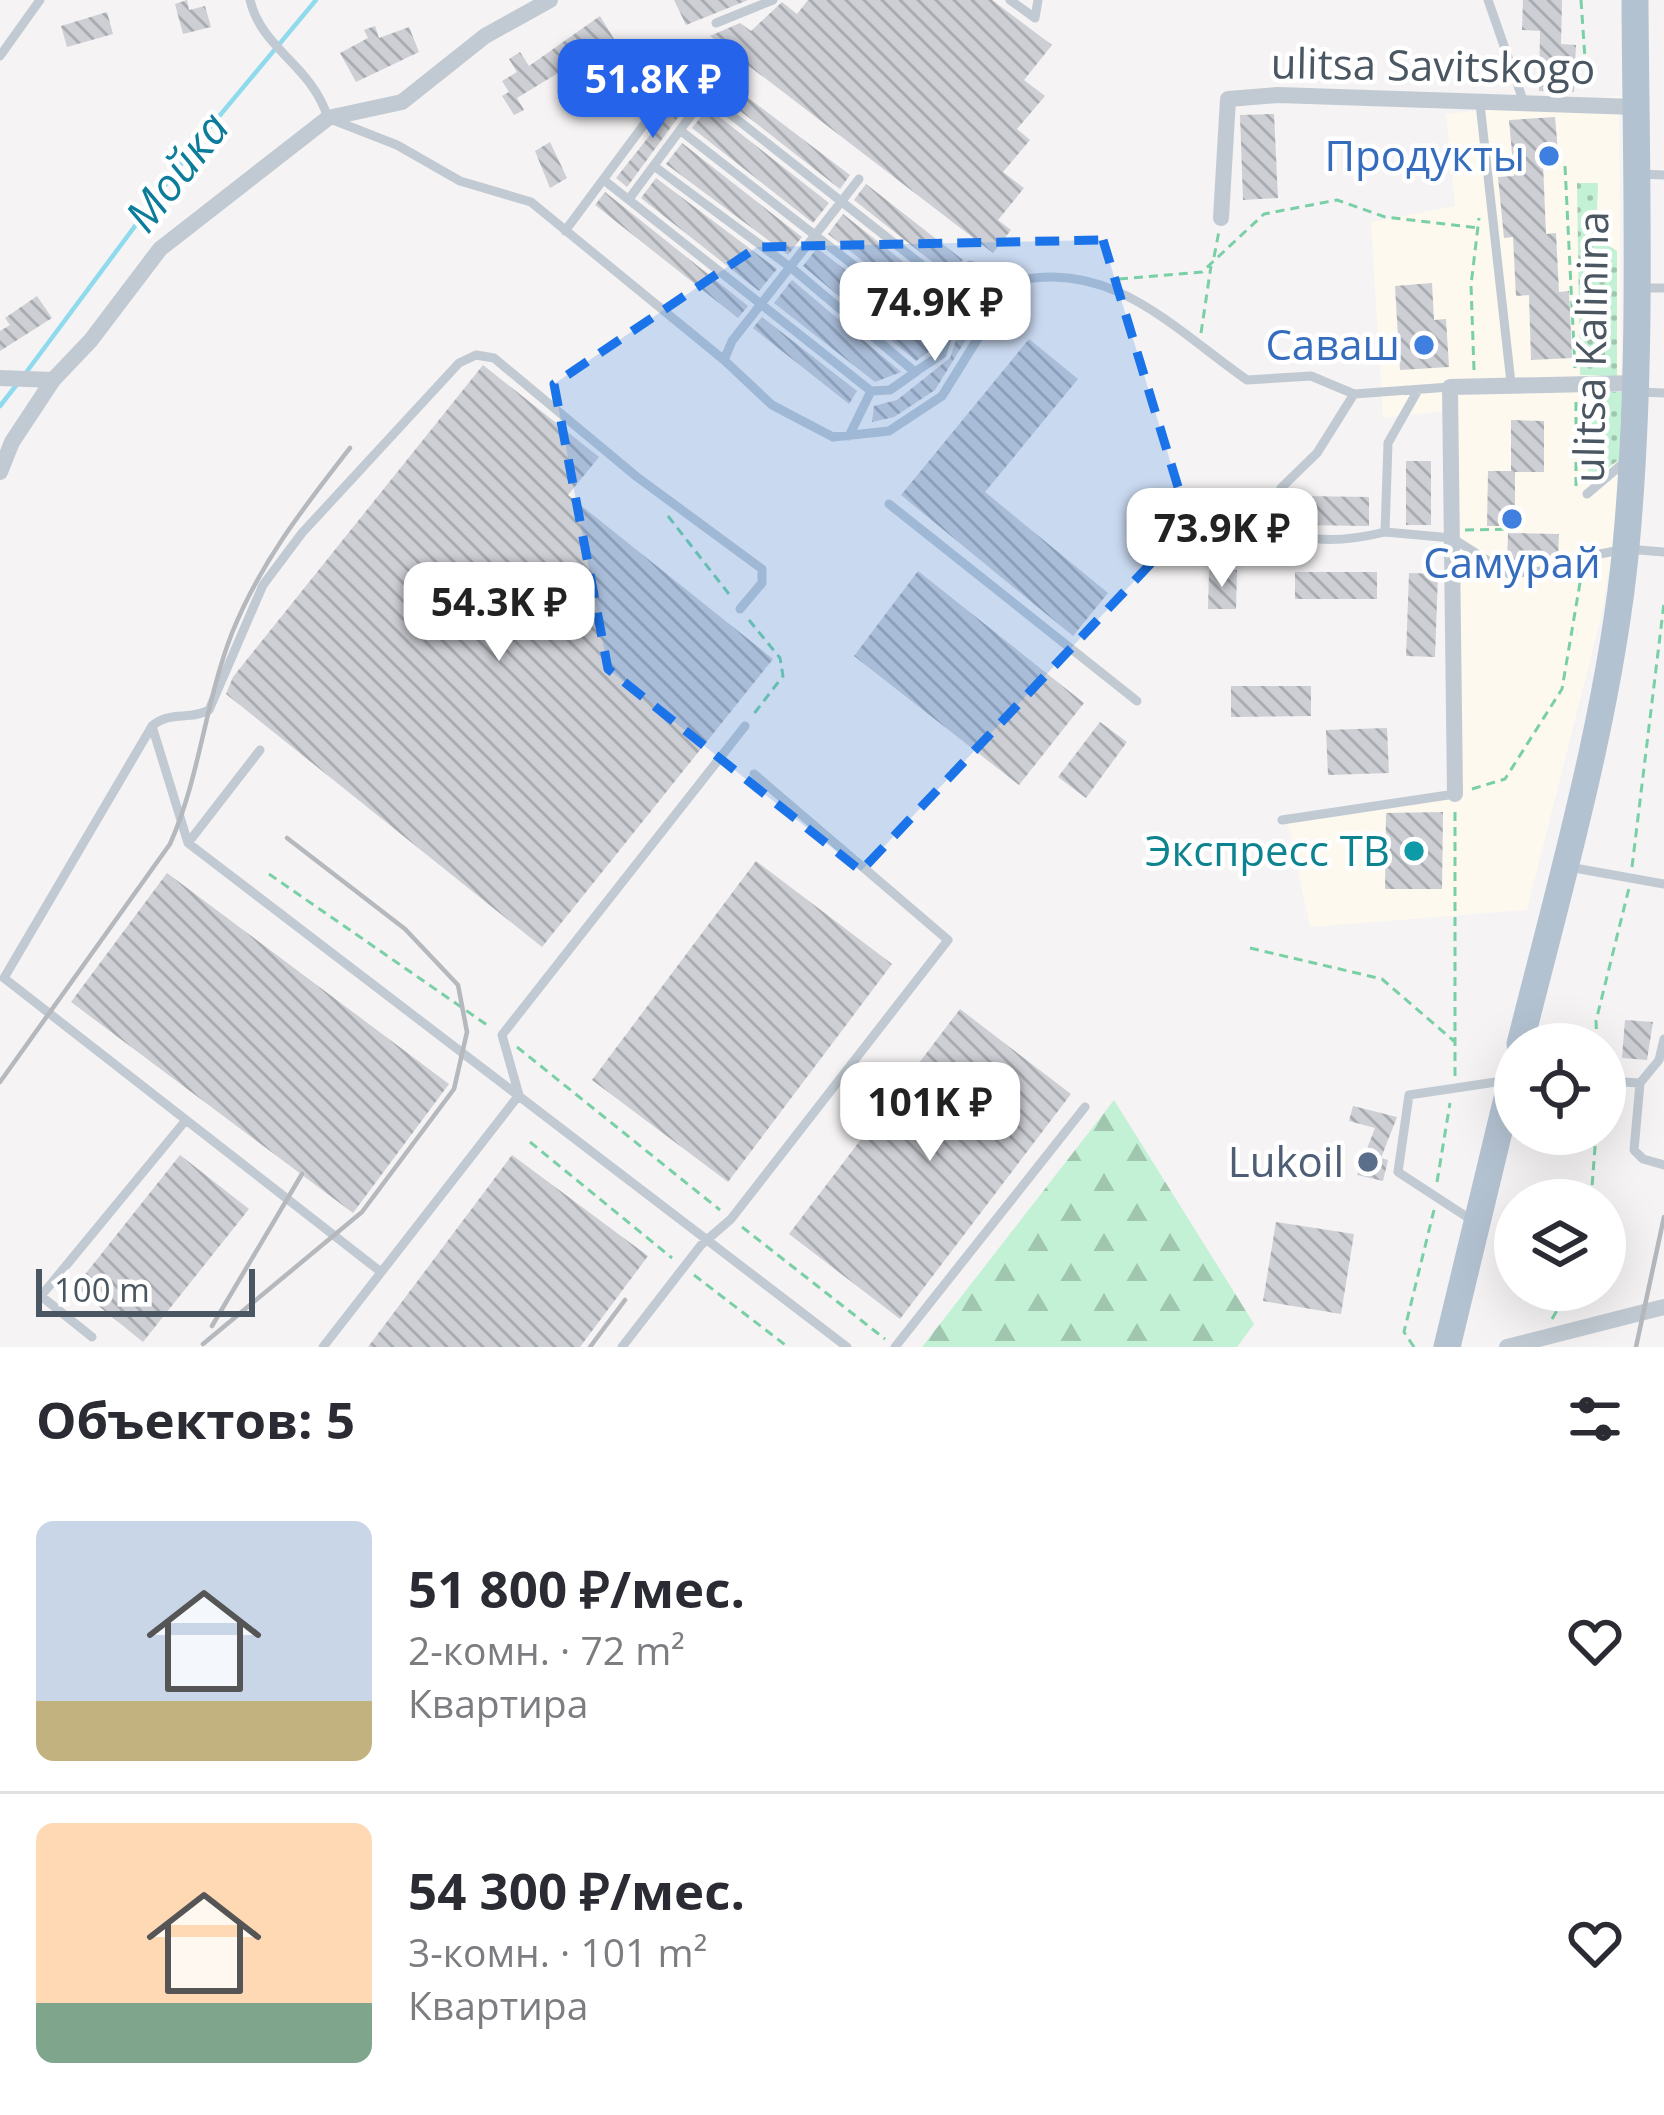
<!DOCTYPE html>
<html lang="ru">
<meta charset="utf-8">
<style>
:root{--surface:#fff;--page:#f7f7f7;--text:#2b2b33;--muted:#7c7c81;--line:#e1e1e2;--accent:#2563eb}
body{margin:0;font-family:"Open Sans",sans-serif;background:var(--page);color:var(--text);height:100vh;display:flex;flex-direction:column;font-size:45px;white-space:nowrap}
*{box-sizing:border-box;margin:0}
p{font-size:39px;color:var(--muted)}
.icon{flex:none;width:66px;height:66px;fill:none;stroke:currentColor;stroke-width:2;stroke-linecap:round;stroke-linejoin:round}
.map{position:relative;height:1347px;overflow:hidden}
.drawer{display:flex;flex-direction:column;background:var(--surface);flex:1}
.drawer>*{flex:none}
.fabs{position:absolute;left:1494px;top:1023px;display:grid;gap:24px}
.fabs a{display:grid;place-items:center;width:132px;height:132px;border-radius:50%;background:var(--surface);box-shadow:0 12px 48px #0002;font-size:60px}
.scale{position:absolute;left:36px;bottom:30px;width:219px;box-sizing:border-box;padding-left:12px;border:6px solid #4a5661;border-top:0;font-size:33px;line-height:42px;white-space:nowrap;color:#4a5661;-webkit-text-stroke:9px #fff;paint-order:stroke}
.price{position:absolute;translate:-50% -102px;padding:0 27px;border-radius:24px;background:#fff;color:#222;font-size:39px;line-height:78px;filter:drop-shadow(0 3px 6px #0008)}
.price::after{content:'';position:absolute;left:50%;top:72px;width:36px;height:27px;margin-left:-18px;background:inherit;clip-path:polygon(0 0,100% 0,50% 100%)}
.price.current{background:var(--accent);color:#fff}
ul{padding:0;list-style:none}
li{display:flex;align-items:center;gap:36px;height:300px;padding:0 36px}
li+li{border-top:3px solid var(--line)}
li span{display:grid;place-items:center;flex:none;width:336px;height:240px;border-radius:18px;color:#555}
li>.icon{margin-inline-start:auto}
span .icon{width:144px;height:144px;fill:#fffc;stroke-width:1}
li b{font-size:51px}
h2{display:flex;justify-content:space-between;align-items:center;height:144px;padding:0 36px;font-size:51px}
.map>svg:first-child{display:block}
</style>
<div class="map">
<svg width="1664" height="1347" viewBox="0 0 1664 1347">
<defs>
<pattern id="grass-dots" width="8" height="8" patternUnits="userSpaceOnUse" patternTransform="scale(3)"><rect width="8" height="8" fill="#c3f1d5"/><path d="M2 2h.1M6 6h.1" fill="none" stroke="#a0c6b0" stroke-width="1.8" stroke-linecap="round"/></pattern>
<pattern id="forest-firs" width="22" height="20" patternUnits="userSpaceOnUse" patternTransform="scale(3)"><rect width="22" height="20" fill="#c3f1d5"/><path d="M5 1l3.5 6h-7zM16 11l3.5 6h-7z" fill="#a0c6b0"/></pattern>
<pattern id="building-back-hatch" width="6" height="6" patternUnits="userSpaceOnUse" patternTransform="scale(3)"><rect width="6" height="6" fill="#cdcfd5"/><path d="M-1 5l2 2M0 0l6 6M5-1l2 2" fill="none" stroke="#a8abb0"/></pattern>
</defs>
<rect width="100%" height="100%" fill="#f5f3f3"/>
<!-- commercial -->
<path fill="#fdf9ef" d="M 1619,96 L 1622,492 L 1601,617 L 1527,910 L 1310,927 L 1286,815 L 1451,792 L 1445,411 L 1383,418 L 1371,222 L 1455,206 L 1446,114 Z"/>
<!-- grass -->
<path fill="url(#grass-dots)" d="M 1577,183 L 1598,183 L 1596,238 L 1617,251 L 1617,376 L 1580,375 Z
M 1594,391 L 1622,392 L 1619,460 L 1587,482 Z"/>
<!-- forest -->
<path fill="url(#forest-firs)" d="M 1114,1100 L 1254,1324 L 1237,1347 L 922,1347 Z"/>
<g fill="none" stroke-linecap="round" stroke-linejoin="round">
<!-- stream -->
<path stroke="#90daee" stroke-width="4.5" d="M 25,374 L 196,144 L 316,0
M 0,406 L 18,383"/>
</g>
<!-- building -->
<path fill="url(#building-back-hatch)" d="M 187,0 L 189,10 L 205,6 L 211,27 L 183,34 L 175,4 Z
M 674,0 L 748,0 L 686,25 Z
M 808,0 L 992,0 L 1052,45 L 1024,80 L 1045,96 L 1017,129 L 1030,140 L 1003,172 L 1024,188 L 998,220 L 1011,230 L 993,253 L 710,36 L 740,23 L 751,31 L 782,2 L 797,14 Z
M 1523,0 L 1562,0 L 1561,44 L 1576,45 L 1574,92 L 1539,91 L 1540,31 L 1522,30 Z
M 107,12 L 113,34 L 67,47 L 61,26 Z
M 600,16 L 614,39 L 517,98 L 524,110 L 514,115 L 502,96 L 509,92 L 502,81 L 517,72 L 509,59 L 520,52 L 529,66 Z
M 375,26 L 379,38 L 409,27 L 419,52 L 356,82 L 340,53 L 368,38 L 364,30 Z
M 701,62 L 850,175 L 840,189 L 693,74 Z
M 685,91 L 693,97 L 627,187 L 616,178 Z
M 708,108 L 829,203 L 813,223 L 692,128 Z
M 1274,114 L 1278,198 L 1243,200 L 1240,115 Z
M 1555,117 L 1559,163 L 1543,164 L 1546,234 L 1556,233 L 1559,292 L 1569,291 L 1572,358 L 1531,360 L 1529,295 L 1516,296 L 1513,237 L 1504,238 L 1498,177 L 1514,176 L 1509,120 Z
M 550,142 L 567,178 L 550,188 L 535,151 Z
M 682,143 L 802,237 L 788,255 L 666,164 Z
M 656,178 L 777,269 L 759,291 L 641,198 Z
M 866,184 L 963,260 L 949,275 L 854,200 Z
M 605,192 L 748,306 L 738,318 L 595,205 Z
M 843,214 L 944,294 L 950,300 L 943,323 L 828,234 Z
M 817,248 L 937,341 L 934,348 L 916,361 L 803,266 Z
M 792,280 L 901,372 L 875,382 L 774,303 Z
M 1432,283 L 1434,320 L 1446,319 L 1449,367 L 1400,370 L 1395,286 Z
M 964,289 L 985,289 L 978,320 L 935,390 L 894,417 L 872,422 L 874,406 L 897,400 L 950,358 L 969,301 Z
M 37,296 L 52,318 L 0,351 L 0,331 L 10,325 L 5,318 Z
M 762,317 L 857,391 L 849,404 L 753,328 Z
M 1029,339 L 1078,379 L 985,492 L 1108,593 L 1073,636 L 901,495 Z
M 483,365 L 599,457 L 568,495 L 773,659 L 542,947 L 226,694 L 233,677 Z
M 1511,420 L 1544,421 L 1544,472 L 1515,472 L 1515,526 L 1487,526 L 1488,471 L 1511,471 Z
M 1406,461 L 1431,461 L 1431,525 L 1406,525 Z
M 1302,496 L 1369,497 L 1369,526 L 1301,525 Z
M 1508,533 L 1559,534 L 1558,560 L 1507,562 Z
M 1209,570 L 1237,570 L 1236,609 L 1208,609 Z
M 918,571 L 1084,703 L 1019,785 L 854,656 Z
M 1295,572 L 1377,572 L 1377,599 L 1295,599 Z
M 1409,573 L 1438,574 L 1435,657 L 1406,656 Z
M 1231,686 L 1311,686 L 1311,716 L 1231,717 Z
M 1100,722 L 1127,742 L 1086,798 L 1058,777 Z
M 1387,728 L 1389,773 L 1328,775 L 1326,730 Z
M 1443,812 L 1442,889 L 1385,889 L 1386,813 Z
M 756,861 L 892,964 L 728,1182 L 592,1080 Z
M 167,873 L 449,1084 L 353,1213 L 71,1002 Z
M 960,1009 L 1071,1094 L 900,1319 L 789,1234 Z
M 1625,1020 L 1653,1022 L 1647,1060 L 1622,1058 Z
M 1353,1106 L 1397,1117 L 1381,1158 L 1388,1160 L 1383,1181 L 1357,1175 L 1375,1128 L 1349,1121 Z
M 180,1155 L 249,1209 L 143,1342 L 75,1287 Z
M 512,1155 L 648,1256 L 580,1347 L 368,1347 Z
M 1276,1222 L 1354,1234 L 1341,1314 L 1263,1301 Z"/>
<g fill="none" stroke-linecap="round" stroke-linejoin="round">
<!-- path -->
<path stroke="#7ad0a6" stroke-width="3" stroke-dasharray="9 6" stroke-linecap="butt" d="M 1581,0 L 1587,88
M 1565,166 L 1575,368
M 1214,257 L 1219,231
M 1119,279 L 1202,272 L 1264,214 L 1337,200 L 1385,217 L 1479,228
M 1201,333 L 1211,266
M 1474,370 L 1471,285 L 1479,218
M 1576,402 L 1576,486
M 668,516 L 732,598
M 1465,530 L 1523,529
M 749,620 L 780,658 L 783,676 L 753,715
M 1472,789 L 1505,779 L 1562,689 L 1582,571
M 1632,867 L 1664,603
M 269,874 L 490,1027
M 1250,948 L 1382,979 L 1455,1042
M 1597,1044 L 1596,1021 L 1629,888
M 517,1047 L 720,1210
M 1455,1076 L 1455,810
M 530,1142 L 672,1258
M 1437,1182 L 1450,1103
M 1591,1200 L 1596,1134
M 742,1227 L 885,1339
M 694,1275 L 788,1347
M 1552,1319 L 1569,1290
M 1414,1347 L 1404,1332 L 1434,1210"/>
<!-- lane -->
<path stroke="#c1cad2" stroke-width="9" d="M 250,0 C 262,50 311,64 328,118 L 397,145 L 460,181 L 531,202 L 724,360
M 1010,0 L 1035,18 L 1038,0
M 1488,0 L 1524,103
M 716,23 L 773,0
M 0,56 L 40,0
M 1480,104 L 1511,383
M 681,131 L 946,337
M 1639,174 L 1664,175
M 859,179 L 732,341 L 724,360 L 772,405 L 833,437 L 889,431 L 942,396 L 1013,282 C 1110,257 1174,329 1247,380 L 1311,376 L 1354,394 L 1450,387
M 605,181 L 871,391 L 890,390 L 917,371
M 629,199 L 706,95 L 950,287 L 960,298 L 942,354 L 915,372 L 794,270 L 654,166
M 565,231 L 680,76 L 706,95
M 950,287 L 970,265 L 1013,282
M 1642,288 L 1664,288
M 1641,392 L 1664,393
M 1354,394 L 1317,453 L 1281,488 L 1279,525 C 1306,546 1352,540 1385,532 L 1388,443 L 1418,390
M 849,436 L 871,391
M 1587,494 L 1627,460
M 889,504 L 1137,701
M 1385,532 L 1452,538 L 1509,574 L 1560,569
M 1584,557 L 1626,549 L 1664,552
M 152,726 L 188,843 L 847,1347
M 1282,820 L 1455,794
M 188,843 L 260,750
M 1569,867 L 1664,884
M 1664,1039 L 1659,1060 L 1640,1083 L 1634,1150 L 1643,1159 L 1664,1165
M 1605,1081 L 1640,1083
M 1470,1219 L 1398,1172 L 1409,1095 L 1509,1080
M 381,1272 L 4,978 L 152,726 C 171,710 189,721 209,710 L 263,585 L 302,533 L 459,363 L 476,355 L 494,358 L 637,477 L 762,569 L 762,583 L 740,609
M 92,1337 L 41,1296 L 186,1120
M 323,1347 L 519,1095 L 502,1035 L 745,726
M 622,1347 L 701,1245 L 731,1219 L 948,940 L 754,774
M 895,1347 L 1085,1107"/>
<!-- street -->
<path stroke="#c1cad2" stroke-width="16" d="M 1221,218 L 1228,99 L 1278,95 L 1636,107
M 0,378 L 53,380 L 91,340 L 160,249 L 328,118 L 402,102 L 485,36 L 550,0
M 0,472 L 12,442 L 53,380
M 1455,794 L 1450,387 L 1637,383
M 1507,1347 L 1664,1307"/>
<!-- primary -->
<path stroke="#b3c2d1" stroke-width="27" d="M 1520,1044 C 1560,885 1611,708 1626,546 C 1643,364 1636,182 1635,0
M 1447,1347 L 1515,1065"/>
<!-- rail -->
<path stroke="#b5b8bd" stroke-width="4.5" d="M 0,1082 L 170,844 C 200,777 205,702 232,633 C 260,563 304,507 350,448
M 212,1326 L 302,1174
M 203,1344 L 362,1212 L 454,1089 L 467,1032 L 458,985 L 405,929 L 287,838
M 590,1347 L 625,1300
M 1636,1347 L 1664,1217"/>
</g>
<!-- marked area -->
<path fill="#1a73e8" fill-opacity="0.2" stroke="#1a73e8" stroke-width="9" stroke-dasharray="24 15" stroke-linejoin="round" d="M 1103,240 L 1189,523 L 861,871 L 608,669 L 554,384 L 757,247 Z"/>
<!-- markers -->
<g fill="#3f7fe0" stroke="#fff" stroke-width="4.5">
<circle cx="1549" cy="156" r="12"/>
<circle cx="1424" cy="345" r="12"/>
<circle cx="1512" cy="519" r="12"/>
</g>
<circle fill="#0f9aa8" stroke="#fff" stroke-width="4.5" cx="1414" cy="851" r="12"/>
<circle fill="#5c6f8a" stroke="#fff" stroke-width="4.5" cx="1368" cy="1162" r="12"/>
<g text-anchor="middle" stroke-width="9" stroke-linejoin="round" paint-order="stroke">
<!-- street labels -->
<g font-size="42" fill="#4a5661" stroke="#fff">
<text transform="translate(1433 66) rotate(1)" y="15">ulitsa Savitskogo</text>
<text transform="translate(1591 347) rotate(-89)" y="15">ulitsa Kalinina</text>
</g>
<!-- shop labels -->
<g font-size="42" fill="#366cbe" stroke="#fff" text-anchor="end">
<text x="1525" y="171">Продукты</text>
<text x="1400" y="360">Саваш</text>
<text x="1512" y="578" text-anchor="middle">Самурай</text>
</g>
<!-- culture labels -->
<g font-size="42" fill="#0d838f" stroke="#fff" text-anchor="end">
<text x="1390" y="866">Экспресс ТВ</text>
</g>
<!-- service labels -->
<g font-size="42" fill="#4e5e75" stroke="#fff" text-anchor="end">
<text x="1344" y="1177">Lukoil</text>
</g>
<!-- water labels -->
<g font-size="45" font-style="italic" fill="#0c7c9b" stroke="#fff">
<text transform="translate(177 172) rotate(-52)" y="16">Мойка</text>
</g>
</g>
</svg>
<div class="fabs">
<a><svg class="icon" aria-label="locate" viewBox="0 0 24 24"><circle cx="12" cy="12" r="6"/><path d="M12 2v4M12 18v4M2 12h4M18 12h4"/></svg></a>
<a><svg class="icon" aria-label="layers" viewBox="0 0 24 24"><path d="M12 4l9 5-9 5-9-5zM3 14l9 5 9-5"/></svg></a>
</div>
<div class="scale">100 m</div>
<b class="price current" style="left:653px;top:141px">51.8K ₽</b>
<b class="price" style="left:935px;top:364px">74.9K ₽</b>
<b class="price" style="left:1222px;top:590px">73.9K ₽</b>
<b class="price" style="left:499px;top:664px">54.3K ₽</b>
<b class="price" style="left:930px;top:1164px">101K ₽</b>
</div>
<section class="drawer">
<h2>Объектов: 5<svg class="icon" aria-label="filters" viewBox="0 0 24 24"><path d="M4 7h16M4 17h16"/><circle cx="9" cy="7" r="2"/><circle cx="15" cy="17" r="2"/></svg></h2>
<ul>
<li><span style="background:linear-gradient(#c9d6e8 75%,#c2b280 0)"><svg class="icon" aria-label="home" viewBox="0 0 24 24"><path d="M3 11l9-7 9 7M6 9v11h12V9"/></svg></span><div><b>51 800 ₽/мес.</b><p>2-комн. · 72 m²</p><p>Квартира</p></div><svg class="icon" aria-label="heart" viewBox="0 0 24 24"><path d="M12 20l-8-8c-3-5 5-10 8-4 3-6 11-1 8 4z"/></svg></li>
<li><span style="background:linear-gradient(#ffd9b3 75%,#7fa58c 0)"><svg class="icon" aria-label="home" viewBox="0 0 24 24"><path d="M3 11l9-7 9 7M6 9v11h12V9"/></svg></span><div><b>54 300 ₽/мес.</b><p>3-комн. · 101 m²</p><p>Квартира</p></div><svg class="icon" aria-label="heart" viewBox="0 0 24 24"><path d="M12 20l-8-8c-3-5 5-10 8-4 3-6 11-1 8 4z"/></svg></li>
</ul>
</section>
